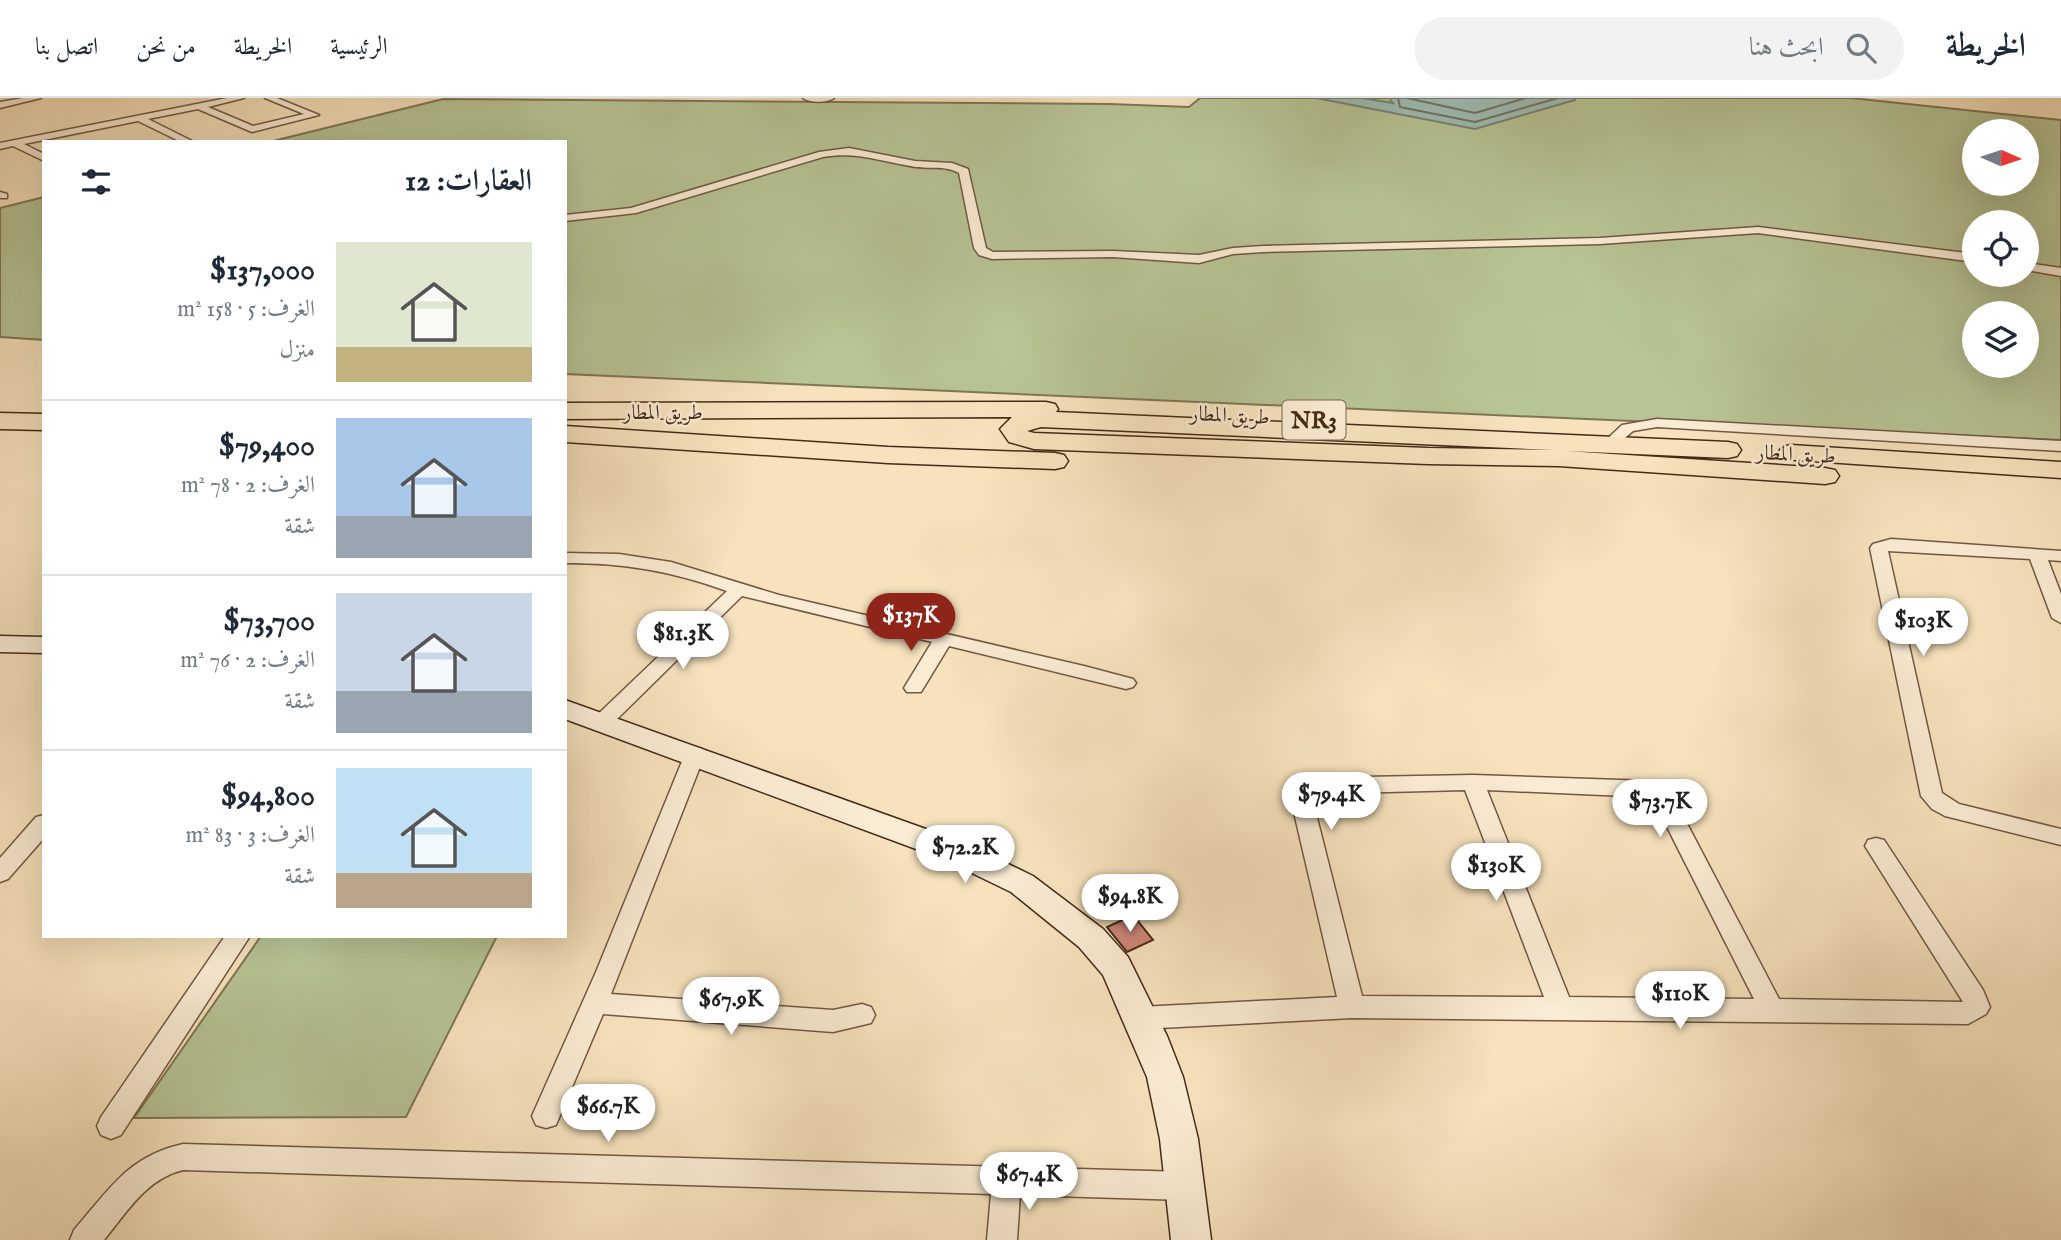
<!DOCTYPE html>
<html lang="ar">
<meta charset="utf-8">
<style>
:root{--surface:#fff;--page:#f2f2f3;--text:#1f2937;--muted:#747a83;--line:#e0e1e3;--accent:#8f2418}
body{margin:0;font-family:"IM FELL English",Amiri,serif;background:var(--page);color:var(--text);direction:rtl;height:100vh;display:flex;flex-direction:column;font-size:26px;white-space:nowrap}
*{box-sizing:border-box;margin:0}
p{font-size:23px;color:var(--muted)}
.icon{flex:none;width:38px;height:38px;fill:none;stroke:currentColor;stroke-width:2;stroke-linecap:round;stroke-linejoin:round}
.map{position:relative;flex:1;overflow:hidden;direction:ltr}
.side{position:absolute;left:42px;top:42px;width:525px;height:798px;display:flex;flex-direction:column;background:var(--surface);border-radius:0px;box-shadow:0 7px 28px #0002;direction:rtl}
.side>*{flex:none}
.needle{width:46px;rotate:93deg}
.buttons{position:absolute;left:1962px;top:21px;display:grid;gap:14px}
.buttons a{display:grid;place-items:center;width:77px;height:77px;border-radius:50%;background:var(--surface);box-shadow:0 7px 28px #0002;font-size:35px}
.price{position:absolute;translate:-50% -60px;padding:0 16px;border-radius:24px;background:#fff;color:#222;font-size:23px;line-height:46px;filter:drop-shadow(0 2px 4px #0008)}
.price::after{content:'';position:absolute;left:50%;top:42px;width:21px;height:16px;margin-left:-10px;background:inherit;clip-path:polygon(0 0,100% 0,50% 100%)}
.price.current{background:var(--accent);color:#fff}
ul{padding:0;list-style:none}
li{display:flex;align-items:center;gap:21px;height:175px;padding:0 35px}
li+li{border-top:2px solid var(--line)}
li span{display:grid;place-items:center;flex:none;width:196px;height:140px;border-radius:0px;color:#555}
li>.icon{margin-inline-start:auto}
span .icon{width:84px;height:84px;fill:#fffc;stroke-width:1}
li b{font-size:30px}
h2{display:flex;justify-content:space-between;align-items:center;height:84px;padding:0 35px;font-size:30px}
header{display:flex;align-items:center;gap:42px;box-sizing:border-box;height:98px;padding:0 35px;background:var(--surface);border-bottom:2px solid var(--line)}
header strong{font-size:33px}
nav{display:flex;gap:38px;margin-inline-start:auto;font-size:24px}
.search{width:490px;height:63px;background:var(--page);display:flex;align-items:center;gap:18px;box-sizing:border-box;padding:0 24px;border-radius:38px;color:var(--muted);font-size:26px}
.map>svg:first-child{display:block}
</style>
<header>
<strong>الخريطة</strong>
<div class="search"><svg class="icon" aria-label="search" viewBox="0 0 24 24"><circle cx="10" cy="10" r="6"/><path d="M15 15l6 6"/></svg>ابحث هنا</div>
<nav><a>الرئيسية</a><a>الخريطة</a><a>من نحن</a><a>اتصل بنا</a></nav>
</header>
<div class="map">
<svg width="2061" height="1142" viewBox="0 0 2061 1142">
<rect width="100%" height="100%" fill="#f7e2bd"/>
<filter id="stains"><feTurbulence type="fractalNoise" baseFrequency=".00286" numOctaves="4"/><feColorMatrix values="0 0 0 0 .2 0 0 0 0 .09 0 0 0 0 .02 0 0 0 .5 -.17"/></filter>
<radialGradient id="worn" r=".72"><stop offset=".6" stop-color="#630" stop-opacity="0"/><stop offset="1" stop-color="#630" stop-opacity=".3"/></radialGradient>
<!-- green -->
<path fill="#b7c495" stroke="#7e7756" stroke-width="2" fill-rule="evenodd" d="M 1200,0 L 1851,0 L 2061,22 L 2061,342 L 565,276 L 565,44 L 269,44 L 443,1 L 1109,6 L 1189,9 ZM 1974,33 L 2026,33 L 2026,86 L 1974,86 ZM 1974,124 L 2026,124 L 2026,177 L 1974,177 ZM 1974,215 L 2026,215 L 2026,268 L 1974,268 Z
M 44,99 L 44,242 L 0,239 L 0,110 Z
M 261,838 L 497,838 L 406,1019 L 134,1020 Z"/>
<!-- water -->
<path fill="#9ebdb6" stroke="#7a8276" stroke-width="2" d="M 1316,0 L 1362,0 L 1393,5 L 1389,0 L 1575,0 L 1575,2 L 1475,31 Z"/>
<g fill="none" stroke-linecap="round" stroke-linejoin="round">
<!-- shore -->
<path stroke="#727466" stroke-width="2" d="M 1398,0 L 1400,9 L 1475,24 L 1558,0
M 1407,0 L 1475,15 L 1526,0"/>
</g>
<!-- building -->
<path fill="#cd8477" stroke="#452a16" stroke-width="2" d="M 1133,817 L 1153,842 L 1127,854 L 1107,829 Z"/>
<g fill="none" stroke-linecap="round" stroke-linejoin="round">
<defs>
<path id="street" d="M 23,0 L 41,0 L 0,10 L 0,4 Z
M 227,0 L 244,0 L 208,9 L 253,28 L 304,16 L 265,0 L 277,0 L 319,17 L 252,34 L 198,11 L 148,21 L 194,44 L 181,44 L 138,23 L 24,46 L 44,56 L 44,63 L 13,48 L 0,51 L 0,45 Z
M 803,0 L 834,0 C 827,5 810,5 803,0 Z
M 849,50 L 915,63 L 952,65 L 968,71 L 986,150 L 993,154 L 1113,153 L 1199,157 L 1233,150 L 1263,148 L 1600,140 L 1758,129 L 1974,156 L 1974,164 L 1758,135 L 1600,146 L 1263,154 L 1233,156 L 1199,165 L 1113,159 L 992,161 L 979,157 L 974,150 L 959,75 C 945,67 931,71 916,69 C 883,64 857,53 823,59 L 636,115 L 565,123 L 565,117 L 631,110 L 819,54 Z
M 0,94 L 7,96 L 7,100 L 0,100 Z
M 2026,165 L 2061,170 L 2061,178 L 2026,172 Z
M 1657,321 L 2061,343 L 2061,353 L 1657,329 L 1633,333 L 1619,345 L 1609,345 L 1606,342 L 1622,327 Z
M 1891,441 L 2061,453 L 2061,463 L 2048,462 L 2061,496 L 2061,525 L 2052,520 L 2030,461 L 1888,453 L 1942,695 L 1959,706 L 2061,731 L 2061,747 L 1945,718 L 1932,711 L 1921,698 L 1870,450 L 1873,446 Z
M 565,455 L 619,456 L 671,464 L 779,497 L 1084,568 L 1133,581 L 1136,585 L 1133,589 L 1126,591 L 949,548 L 921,594 L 907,594 L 904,590 L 932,544 L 742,498 L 609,629 L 595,629 L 592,624 L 595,619 L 727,493 C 671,473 625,465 565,465 Z
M 695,649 L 702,651 L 705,656 L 611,896 L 833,912 L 862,906 L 871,909 L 875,917 L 871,925 L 833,934 L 603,916 L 556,1027 L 546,1030 L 536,1027 L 532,1018 L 596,874 L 685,656 L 688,651 Z
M 1473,677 L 1650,683 L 1664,689 L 1682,716 L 1779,901 L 1963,904 L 1865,748 L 1868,742 L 1876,740 L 1884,742 L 1983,892 L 1990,909 L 1986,916 L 1968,926 L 1352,920 L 1140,931 L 1131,928 L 1127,920 L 1131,912 L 1140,909 L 1337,899 L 1289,693 L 1292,688 L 1309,680 ZM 1465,692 L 1544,899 L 1362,898 L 1311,696 ZM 1487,692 L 1648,699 L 1662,719 L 1754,901 L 1569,899 Z
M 44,717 L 44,740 L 8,781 L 0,784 L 0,760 L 36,719 Z
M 225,838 L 250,838 L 121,1037 L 111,1041 L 101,1037 L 97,1028 L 101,1019 Z
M 183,1046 L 1185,1074 L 1195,1078 L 1199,1088 L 1195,1098 L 1185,1102 L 1020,1097 L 1017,1142 L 987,1142 L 991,1096 L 183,1072 C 146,1081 127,1114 104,1142 L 70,1142 L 74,1132 C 109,1092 128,1058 183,1046 Z"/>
<path id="secondary" d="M 0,538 L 44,539 L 44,555 L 0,554 Z
M 565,602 L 965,745 L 1033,778 L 1103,831 L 1128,859 L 1167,938 L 1183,979 L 1198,1041 L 1211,1142 L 1171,1142 L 1160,1041 L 1147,979 L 1103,877 L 1079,849 L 1011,794 L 943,761 L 565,621 Z"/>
<path id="highway" d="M 1046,304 L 1055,306 L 1058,311 L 1056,314 L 1728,344 L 1737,346 L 1741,352 L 1737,358 L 1728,360 L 1566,353 L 1825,370 L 1835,372 L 1839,378 L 1835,384 L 1825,386 L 1559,368 L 1428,366 L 1034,351 L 1009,344 L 1000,331 L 1012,319 L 565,321 L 565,305 ZM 1041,329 L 1554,352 L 1428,350 L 1034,335 L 1027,333 Z
M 0,315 L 44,316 L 44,332 L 0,331 Z
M 565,328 L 888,349 L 1055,355 L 1064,357 L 1068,363 L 1064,369 L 1055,371 L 888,365 L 565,344 Z
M 1791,347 L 2061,364 L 2061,380 L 1782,361 L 1778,355 L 1782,349 Z"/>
</defs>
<!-- street casing -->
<use href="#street" stroke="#725840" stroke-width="3"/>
<!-- secondary casing -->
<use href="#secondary" stroke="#452a16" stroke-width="3"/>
<!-- highway casing -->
<use href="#highway" stroke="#452a16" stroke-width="3"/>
<!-- street -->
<use href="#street" fill="#faecd4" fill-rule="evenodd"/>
<!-- secondary -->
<use href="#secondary" fill="#faecd4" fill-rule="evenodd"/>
<!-- highway -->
<use href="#highway" fill="#f7e2bd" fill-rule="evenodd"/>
</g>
<g text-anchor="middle" stroke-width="5" stroke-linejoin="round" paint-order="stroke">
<!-- far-street labels -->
<g font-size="21" fill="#452a16" stroke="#faecd4">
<text x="663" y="321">طريق المطار</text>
<text transform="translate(1230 317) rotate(3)" y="7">طريق المطار</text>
<text transform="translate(1796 356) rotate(3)" y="7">طريق المطار</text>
</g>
<!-- shield labels -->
<rect fill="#faecd4" stroke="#7b644f" stroke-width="2" x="1282.5" y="302.5" width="63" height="39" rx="5"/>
<g font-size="23" font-weight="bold" fill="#452a16">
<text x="1314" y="330">NR3</text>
</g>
</g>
<rect width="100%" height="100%" filter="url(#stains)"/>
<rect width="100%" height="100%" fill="url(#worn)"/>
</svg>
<div class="buttons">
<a><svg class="needle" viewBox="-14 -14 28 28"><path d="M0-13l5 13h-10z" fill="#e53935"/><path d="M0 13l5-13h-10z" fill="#747a83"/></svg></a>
<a><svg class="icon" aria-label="locate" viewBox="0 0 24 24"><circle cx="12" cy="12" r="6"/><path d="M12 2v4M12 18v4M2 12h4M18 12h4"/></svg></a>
<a><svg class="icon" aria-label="layers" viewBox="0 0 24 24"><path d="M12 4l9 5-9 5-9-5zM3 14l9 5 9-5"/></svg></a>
</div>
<b class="price current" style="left:911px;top:555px">$137K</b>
<b class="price" style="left:1923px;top:560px">$103K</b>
<b class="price" style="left:683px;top:573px">$81.3K</b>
<b class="price" style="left:1331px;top:734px">$79.4K</b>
<b class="price" style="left:1660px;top:741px">$73.7K</b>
<b class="price" style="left:965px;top:787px">$72.2K</b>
<b class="price" style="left:1496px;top:805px">$130K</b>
<b class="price" style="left:1130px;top:836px">$94.8K</b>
<b class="price" style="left:1680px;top:933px">$110K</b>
<b class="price" style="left:731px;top:939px">$67.9K</b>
<b class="price" style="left:608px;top:1046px">$66.7K</b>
<b class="price" style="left:1029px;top:1114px">$67.4K</b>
<section class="side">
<h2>العقارات: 12<svg class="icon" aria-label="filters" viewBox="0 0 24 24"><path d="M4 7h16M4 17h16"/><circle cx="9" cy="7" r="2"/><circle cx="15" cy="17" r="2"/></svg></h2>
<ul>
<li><span style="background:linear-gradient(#dfe7d0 75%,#c2b280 0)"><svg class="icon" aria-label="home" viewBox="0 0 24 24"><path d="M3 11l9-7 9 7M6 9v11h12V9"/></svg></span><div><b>$137,000</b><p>الغرف: 5 · 158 m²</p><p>منزل</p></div></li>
<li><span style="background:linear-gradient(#a9c7e8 70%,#9aa5b1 0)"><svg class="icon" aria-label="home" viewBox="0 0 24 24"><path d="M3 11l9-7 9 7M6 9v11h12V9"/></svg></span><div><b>$79,400</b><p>الغرف: 2 · 78 m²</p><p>شقة</p></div></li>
<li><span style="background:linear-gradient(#c9d6e8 70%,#9aa5b1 0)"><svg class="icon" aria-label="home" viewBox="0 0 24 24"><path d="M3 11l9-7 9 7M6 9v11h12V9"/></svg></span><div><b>$73,700</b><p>الغرف: 2 · 76 m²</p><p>شقة</p></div></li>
<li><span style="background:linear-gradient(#bfe0f5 75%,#b9a48a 0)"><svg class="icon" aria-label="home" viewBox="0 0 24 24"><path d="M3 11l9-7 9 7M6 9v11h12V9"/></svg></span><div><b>$94,800</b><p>الغرف: 3 · 83 m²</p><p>شقة</p></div></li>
</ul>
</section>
</div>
